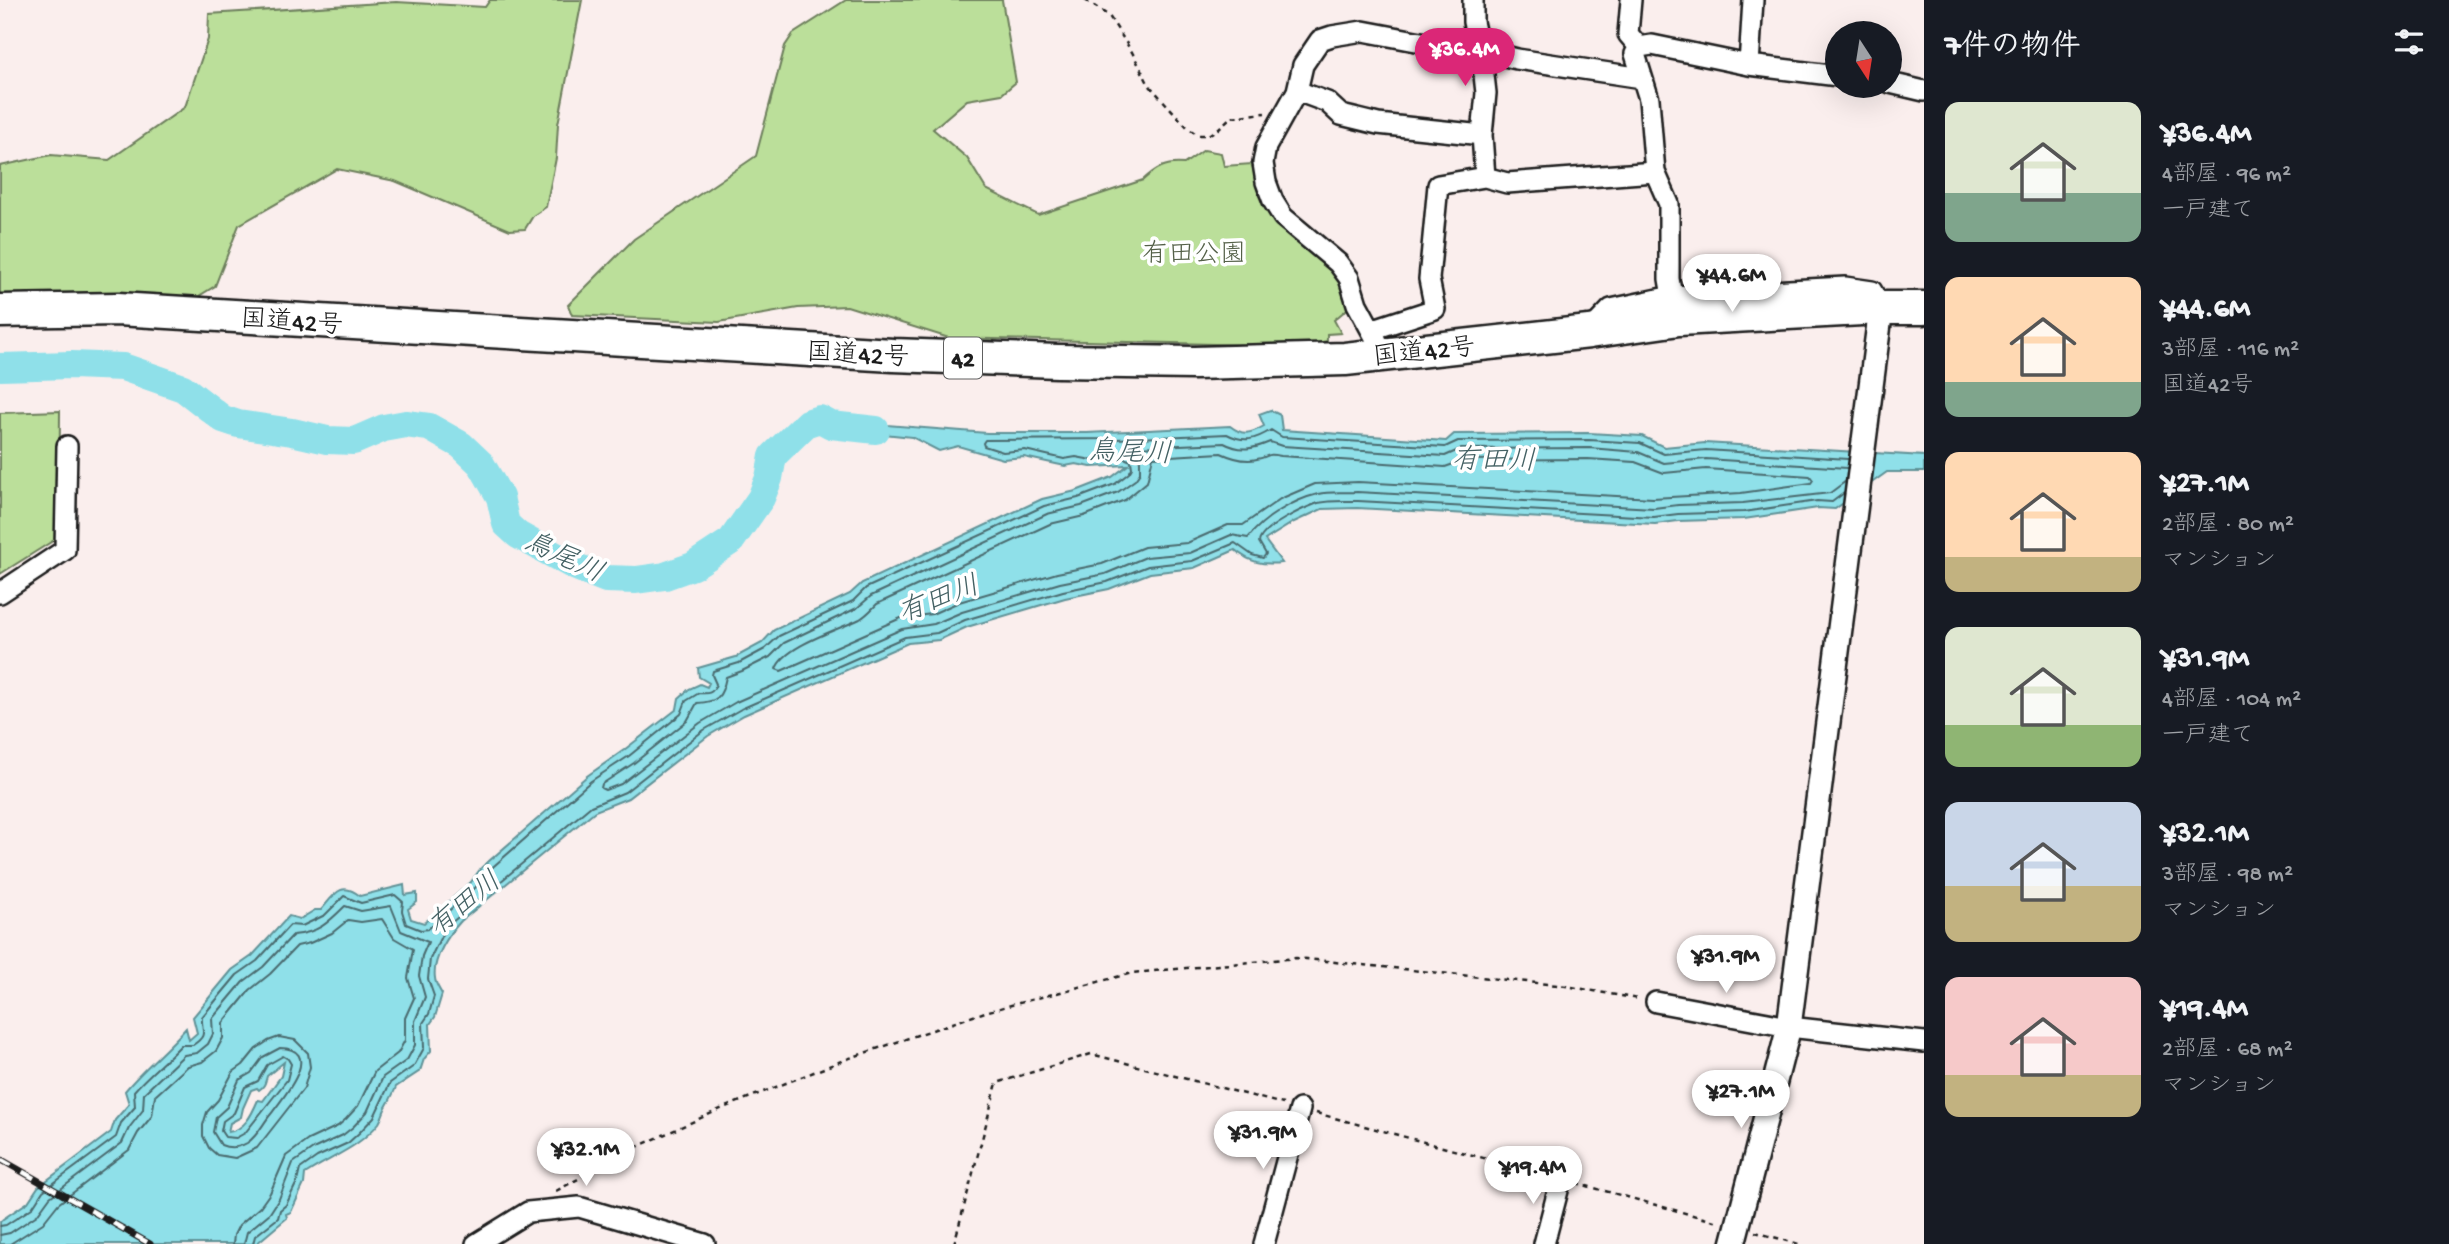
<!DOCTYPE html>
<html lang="ja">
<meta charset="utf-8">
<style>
:root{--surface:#171b24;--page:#20242c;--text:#f1f3f6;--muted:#9ea1a6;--accent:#db2777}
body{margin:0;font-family:"Gochi Hand","Klee One",sans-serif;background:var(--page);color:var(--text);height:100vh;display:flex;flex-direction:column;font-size:26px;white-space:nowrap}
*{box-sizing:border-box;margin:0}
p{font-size:23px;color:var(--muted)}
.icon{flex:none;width:38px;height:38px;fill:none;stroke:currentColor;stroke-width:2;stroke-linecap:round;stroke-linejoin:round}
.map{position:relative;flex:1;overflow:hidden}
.side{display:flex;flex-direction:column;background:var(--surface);width:525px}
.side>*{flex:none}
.needle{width:46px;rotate:168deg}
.controls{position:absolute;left:1825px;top:21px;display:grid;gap:14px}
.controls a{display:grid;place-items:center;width:77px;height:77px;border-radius:50%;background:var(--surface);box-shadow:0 7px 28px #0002;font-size:35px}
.price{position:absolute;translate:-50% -60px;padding:0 16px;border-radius:24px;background:#fff;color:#222;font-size:23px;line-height:46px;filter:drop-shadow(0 2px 4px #0008)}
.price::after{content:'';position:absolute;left:50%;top:42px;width:21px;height:16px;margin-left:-10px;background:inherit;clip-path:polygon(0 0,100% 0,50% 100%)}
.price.active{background:var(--accent);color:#fff}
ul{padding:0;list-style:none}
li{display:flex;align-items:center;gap:21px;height:175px;padding:0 21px}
li span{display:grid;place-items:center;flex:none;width:196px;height:140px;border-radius:14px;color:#555}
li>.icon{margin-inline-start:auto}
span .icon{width:84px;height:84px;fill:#fffc;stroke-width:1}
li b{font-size:30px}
h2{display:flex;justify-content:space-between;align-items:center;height:84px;padding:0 21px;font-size:30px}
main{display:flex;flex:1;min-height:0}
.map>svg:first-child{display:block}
</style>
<main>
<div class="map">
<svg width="1924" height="1244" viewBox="0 0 1924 1244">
<rect width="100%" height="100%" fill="#faeeed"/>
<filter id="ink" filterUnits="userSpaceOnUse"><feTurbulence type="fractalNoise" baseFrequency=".0143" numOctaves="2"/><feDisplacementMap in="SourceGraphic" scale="14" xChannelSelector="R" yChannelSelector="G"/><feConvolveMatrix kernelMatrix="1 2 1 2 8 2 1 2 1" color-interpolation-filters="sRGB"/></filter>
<g filter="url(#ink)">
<!-- green -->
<path fill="#bbdf9a" stroke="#6c7e5b" stroke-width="2" d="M 490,0 L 582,0 L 558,124 L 556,158 L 546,207 L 533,216 L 525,229 L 510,230 L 395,181 L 337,169 L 239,225 L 215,286 L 194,299 L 0,302 L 0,166 L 51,155 L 109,160 L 185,107 L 208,39 L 209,14 L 396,2 L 485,7 Z
M 846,0 L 1002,0 L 1016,82 L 1002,94 L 967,100 L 933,129 L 967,158 L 986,189 L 1038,215 L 1143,180 C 1156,168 1166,162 1184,164 L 1204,150 L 1221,153 L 1224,166 L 1252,164 L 1259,196 L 1270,213 L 1340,276 L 1352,305 L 1334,320 L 1341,333 L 1327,334 L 1327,341 L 1305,346 L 949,338 L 847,306 L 798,308 L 719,322 L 572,315 L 568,305 L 634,239 L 756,156 L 785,46 L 793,34 Z
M 60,411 L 59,537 L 0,574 L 0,413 Z"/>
<!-- water -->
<path fill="#8fe0e9" stroke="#619297" stroke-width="2" fill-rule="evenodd" d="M 1270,410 L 1280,415 L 1282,430 L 1446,441 L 1454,434 L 1589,433 L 1642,436 L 1664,447 L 1705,443 L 1924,456 L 1924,472 L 1887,472 L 1835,509 L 1818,508 L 1744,519 L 1678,521 L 1655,524 L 1357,508 L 1322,509 L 1294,522 L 1265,540 L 1282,563 C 1262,565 1251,563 1235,550 L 1194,568 L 1150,573 L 1109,589 L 1065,598 L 967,627 L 939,640 L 908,643 L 744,715 L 708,736 L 628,798 L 595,811 L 461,921 C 449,934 432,959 435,978 C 435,983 439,989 442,994 L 435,1017 L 430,1024 L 431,1051 L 424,1059 L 420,1071 L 396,1087 C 393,1095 390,1100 386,1107 C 383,1113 382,1118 379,1123 C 359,1148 330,1157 305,1174 L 304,1184 L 291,1212 L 286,1214 L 287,1218 L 256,1244 L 0,1244 L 0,1222 L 3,1219 L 28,1202 L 38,1187 L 111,1132 L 115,1120 L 129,1104 L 125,1091 C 144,1068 167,1050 186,1028 L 189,1040 L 197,1033 L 193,1017 L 232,970 L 252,956 L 289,916 L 300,919 L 315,910 L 321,910 C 334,895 341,880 360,896 L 404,885 L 405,895 L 417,893 L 417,902 L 408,909 L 411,919 L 424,923 L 471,882 L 481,868 L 587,776 L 624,750 L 677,709 L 679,698 L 689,689 L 700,684 L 707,687 L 709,683 L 699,677 L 698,668 L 736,657 L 762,643 L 774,630 L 850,594 L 862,583 L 1042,499 L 1076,491 L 1112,477 L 1128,465 L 1091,467 L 1076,464 L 1065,466 L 1024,457 L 1003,459 L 958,446 L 939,451 L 912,437 L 884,434 L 861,439 L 835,428 L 849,422 L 987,433 L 1087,433 L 1230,426 C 1243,436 1250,434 1264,426 L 1259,414 ZM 284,1062 L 281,1076 L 263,1101 L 258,1100 C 252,1114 245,1130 228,1132 L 230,1123 L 241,1117 L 243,1108 L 251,1090 L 257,1088 L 259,1090 C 265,1086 265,1083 267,1076 Z"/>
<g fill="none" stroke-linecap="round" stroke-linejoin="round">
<!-- shore -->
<path stroke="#4a6a6e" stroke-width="2" d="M 1221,453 C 1232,458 1245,462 1257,459 C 1271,456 1266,453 1281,456 L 1445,467 L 1465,460 L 1588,459 L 1635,462 L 1664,473 L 1706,469 L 1810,476 L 1813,480 L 1811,483 L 1741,493 L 1653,498 L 1358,482 L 1315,484 L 1280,499 L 1243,525 L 1228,525 L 1187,543 L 1144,547 L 1102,564 L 1057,573 L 959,602 L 932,614 L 901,618 L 781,671 L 776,669 C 784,646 838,630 860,619 C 867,615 872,609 877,604 L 1050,524 L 1084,516 L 1125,500 L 1147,482 L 1153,457 Z
M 1846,481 L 1830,493 L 1743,503 L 1678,505 L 1654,508 L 1357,492 C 1345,493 1330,491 1318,494 C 1293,500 1263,518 1248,538 L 1231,535 L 1190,553 L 1146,557 L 1105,574 L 1060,583 L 962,612 L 934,624 L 902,629 L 736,702 L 700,723 L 621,784 L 605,790 L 601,788 L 602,784 L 634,763 L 687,721 L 697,703 C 718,702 722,697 726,677 L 742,671 L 770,657 L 784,643 L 857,608 L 871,596 L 1047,514 L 1081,506 L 1118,492 L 1135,480 L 1140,473 L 1140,461 L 1134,451 L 1136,447 L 1224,443 C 1241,452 1253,449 1270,442 L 1282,446 L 1445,456 L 1461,449 L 1589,448 L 1638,452 L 1664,463 L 1706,459 L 1847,468
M 279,1037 L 295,1040 L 308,1053 L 310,1067 L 304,1088 L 257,1148 L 235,1158 L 217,1155 L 209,1148 L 203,1136 L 203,1125 L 207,1112 L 218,1100 L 233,1072 L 243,1065 L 256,1049 L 268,1041 Z
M 280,1048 C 326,1049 281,1100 271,1114 C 263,1123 258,1136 247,1143 C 238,1148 230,1149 221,1145 L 213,1132 L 216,1117 L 227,1107 L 239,1080 L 251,1073 L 263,1057 Z
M 283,1056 L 288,1059 L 291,1064 L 287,1080 L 245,1133 L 236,1138 L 225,1137 L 221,1131 L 223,1121 L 234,1113 L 245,1087 L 258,1081 L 267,1065 Z
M 0,1226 L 6,1225 L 32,1208 L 43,1191 L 116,1137 L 121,1123 L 135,1107 L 134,1091 C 149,1074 166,1061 181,1045 L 193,1045 C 209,1034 201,1032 202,1017 L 237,975 L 257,961 L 290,925 L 302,926 L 325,915 L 344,896 L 361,903 L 395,895 L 403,902 L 402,911 L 406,924 L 421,930 L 428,929 L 476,887 L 487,872 L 591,781 L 629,756 L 681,714 L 686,701 L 699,693 C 707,694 713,694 716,684 L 712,675 L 713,671 L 739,663 L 765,649 L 779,636 L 853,601 L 866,588 L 1044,506 L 1078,498 L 1115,484 L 1129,473 L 1132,468 L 1131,461 L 1124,458 L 1092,460 L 1076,457 L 1064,459 L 1025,450 L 1003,452 L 984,446 L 983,443 L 985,440 L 1116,439 L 1227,434 C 1244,443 1255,440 1271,430 L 1282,437 L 1445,447 L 1458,441 L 1589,440 L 1640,443 L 1664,454 L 1706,450 L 1848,459
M 0,1235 L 10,1233 L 37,1215 L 50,1197 L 122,1143 L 129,1128 L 143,1110 L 144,1093 L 184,1055 L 197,1053 L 208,1044 L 213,1034 L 212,1019 L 243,982 L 263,967 L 293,935 C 318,933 328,923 345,906 L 361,911 L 391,906 L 401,931 L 428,942 L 422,956 L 419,976 L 425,997 L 415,1021 L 415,1045 L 407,1060 L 383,1077 L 367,1112 L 353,1127 L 343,1135 L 313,1149 L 293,1163 L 279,1199 L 270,1213 L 247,1232 L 244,1244
M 10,1244 L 43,1223 L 58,1204 L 129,1150 L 138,1133 L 152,1116 L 155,1096 L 188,1066 L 202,1062 L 216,1051 L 223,1038 L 223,1023 L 250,990 L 270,974 L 297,946 L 310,943 L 332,933 L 348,920 L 361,922 L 382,919 L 394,938 L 413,949 L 408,978 L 414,998 L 405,1018 L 405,1040 L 398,1053 L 375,1071 L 358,1106 L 346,1119 L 338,1126 L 308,1140 L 286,1156 L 270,1193 L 260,1207 L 239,1225 L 234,1235 L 233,1244
M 253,1244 L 255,1236 L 278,1218 L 280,1210 L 286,1205 L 297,1182 L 300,1169 L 317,1157 L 348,1143 L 359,1133 L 374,1117 L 390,1083 L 414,1066 L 424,1048 L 423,1023 L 429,1014 L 434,996 L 428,979 L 430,959 L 445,928 L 591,806 L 625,792 L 704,730 L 741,709 L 905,637 L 937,633 L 965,620 L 1063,591 L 1107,582 L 1148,566 L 1192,561 L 1235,543 L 1252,555 L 1263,558 L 1266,554 L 1259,542 C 1262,527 1304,508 1318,503 C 1330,500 1345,501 1358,501 L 1654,517 L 1678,514 L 1744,512 L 1817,501 L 1832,502 L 1844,493"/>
<!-- river -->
<path stroke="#8fe0e9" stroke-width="28" d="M 0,367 L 72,365 L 123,367 L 183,388 L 223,419 L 238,424 L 292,432 L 327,440 L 354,441 L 384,428 L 406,424 L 429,427 L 461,445 L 481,464 L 500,497 L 506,524 L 518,535 L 574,566 L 606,579 L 636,580 L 665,576 L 693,566 L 731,541 L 761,498 L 769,478 L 773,456 L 807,423 L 820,419 L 831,425 L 876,430"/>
<defs>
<path id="minor" d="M 1473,0 L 1473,22 L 1483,66 L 1486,93 L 1482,135 L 1485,177
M 1631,0 L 1628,34 L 1639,47 L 1635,54 L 1649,99 L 1655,172
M 1639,47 L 1652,45 L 1749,65 L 1838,76
M 1749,65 L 1753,0
M 1890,83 L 1924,91
M 1297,91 L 1303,65 L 1320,40 L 1332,36 L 1363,31 L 1437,45 L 1477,49 L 1517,59 L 1642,78
M 1371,330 L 1435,309 L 1429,279 L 1438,185 L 1485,177 L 1507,183 L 1655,172 L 1669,204 L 1669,279 L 1672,296
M 1590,331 L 1611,309 L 1672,296 L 1845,287 L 1872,291 L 1881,308
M 1377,341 L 1357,304 L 1349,278 L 1338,263 L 1283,217 L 1273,201 L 1266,182 L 1263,163 L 1266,147 L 1297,91 L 1327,102 L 1341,115 L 1378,124 L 1482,135
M 0,593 L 65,550 L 67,446
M 1656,1002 L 1789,1027 L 1924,1042
M 476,1244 L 528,1212 L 579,1207 L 705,1244
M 1264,1244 L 1300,1109
M 1544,1244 L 1561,1179"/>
<path id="tertiary" d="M 1733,1244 L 1789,1027 L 1881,308"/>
<path id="trunk" d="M 0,311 L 118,309 L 893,355 L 1058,361 L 1194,363 L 1345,359 L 1589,332 L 1679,319 L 1881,308 L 1924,308"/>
</defs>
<!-- minor casing -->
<use href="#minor" stroke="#1c1c1c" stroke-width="24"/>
<!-- tertiary casing -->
<use href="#tertiary" stroke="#1c1c1c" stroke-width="28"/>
<!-- trunk casing -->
<use href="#trunk" stroke="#1c1c1c" stroke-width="37"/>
<!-- path -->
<path stroke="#1c1c1c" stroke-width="2.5" stroke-dasharray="5 5" stroke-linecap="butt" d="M 1085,0 L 1109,16 L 1132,52 L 1149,85 L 1189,129 L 1198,135 L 1208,135 L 1218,129 L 1231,117 L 1265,113
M 1316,1113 L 1543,1174
M 1576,1183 L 1718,1222
M 556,1191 L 639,1146 L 723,1108 L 844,1060 L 985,1012 L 1132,973 L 1296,958 L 1566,986 L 1638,999
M 1755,1232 L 1799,1244
M 954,1244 L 997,1083 L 1091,1054 L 1283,1104"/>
<!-- minor -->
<use href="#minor" stroke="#fff" stroke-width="19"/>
<!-- tertiary -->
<use href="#tertiary" stroke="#fff" stroke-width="23"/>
<!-- trunk -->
<use href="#trunk" stroke="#fff" stroke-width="32"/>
<defs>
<path id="rail" d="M 0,1159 L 150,1244"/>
</defs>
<!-- rail casing -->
<use href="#rail" stroke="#1c1c1c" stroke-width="7"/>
<!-- rail -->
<use href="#rail" stroke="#fff" stroke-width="4.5" stroke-dasharray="13" stroke-linecap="butt"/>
</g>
</g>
<g text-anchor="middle" stroke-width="7" stroke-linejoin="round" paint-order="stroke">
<!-- shield labels -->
<rect fill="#fff" stroke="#606060" stroke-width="2" x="944" y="337.5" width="38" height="41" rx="5"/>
<g font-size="24" font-weight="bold" fill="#1c1c1c">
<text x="963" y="366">42</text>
</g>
<!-- park labels -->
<g font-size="26" fill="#546048" stroke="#fff">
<text x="1194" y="261">有田公園</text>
</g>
<!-- street labels -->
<g font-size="26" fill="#1c1c1c" stroke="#fff">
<text transform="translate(292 320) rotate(4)" y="9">国道42号</text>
<text transform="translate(1424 350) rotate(-6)" y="9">国道42号</text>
<text transform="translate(858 353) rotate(3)" y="9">国道42号</text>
</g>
<!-- water labels -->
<g font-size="28" font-style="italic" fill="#446164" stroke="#fff">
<text transform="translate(1130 450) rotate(2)" y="10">鳥尾川</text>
<text transform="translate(1494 458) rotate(1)" y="10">有田川</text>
<text transform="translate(565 555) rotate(25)" y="10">鳥尾川</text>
<text transform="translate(938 597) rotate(-21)" y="10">有田川</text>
<text transform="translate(463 902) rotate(-39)" y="10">有田川</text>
</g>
</g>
</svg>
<div class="controls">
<a><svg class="needle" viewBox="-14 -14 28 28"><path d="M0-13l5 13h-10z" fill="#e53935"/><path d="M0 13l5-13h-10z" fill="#9ea1a6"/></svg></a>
</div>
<b class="price active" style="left:1465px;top:88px">¥36.4M</b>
<b class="price" style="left:1732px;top:314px">¥44.6M</b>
<b class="price" style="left:1726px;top:995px">¥31.9M</b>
<b class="price" style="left:1741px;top:1130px">¥27.1M</b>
<b class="price" style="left:1263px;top:1171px">¥31.9M</b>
<b class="price" style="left:586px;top:1188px">¥32.1M</b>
<b class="price" style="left:1533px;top:1206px">¥19.4M</b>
</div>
<section class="side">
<h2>7件の物件<svg class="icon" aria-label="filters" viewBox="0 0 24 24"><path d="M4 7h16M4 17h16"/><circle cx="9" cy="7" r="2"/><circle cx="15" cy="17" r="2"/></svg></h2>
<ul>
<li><span style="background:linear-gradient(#dfe7d0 65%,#7fa58c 0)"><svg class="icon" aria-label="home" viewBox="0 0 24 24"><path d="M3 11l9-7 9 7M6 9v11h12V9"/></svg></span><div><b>¥36.4M</b><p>4部屋 · 96 m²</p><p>一戸建て</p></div></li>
<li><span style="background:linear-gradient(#ffd9b3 75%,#7fa58c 0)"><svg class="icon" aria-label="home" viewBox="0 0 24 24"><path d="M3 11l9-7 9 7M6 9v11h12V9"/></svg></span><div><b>¥44.6M</b><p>3部屋 · 116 m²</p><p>国道42号</p></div></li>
<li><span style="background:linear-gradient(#ffd9b3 75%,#c2b280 0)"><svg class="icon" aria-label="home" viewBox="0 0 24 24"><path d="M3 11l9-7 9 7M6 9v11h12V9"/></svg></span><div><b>¥27.1M</b><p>2部屋 · 80 m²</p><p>マンション</p></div></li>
<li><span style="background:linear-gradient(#dfe7d0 70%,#8fb573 0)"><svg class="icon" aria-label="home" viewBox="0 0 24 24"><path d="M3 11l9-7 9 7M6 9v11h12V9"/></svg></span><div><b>¥31.9M</b><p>4部屋 · 104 m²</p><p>一戸建て</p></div></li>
<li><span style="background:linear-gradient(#c9d6e8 60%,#c2b280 0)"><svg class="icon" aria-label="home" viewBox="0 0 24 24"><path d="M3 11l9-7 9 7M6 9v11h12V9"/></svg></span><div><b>¥32.1M</b><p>3部屋 · 98 m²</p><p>マンション</p></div></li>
<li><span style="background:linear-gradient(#f6c9c9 70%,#c2b280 0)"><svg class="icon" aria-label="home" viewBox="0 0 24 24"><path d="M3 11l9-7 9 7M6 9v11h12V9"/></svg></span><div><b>¥19.4M</b><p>2部屋 · 68 m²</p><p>マンション</p></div></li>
</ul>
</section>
</main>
